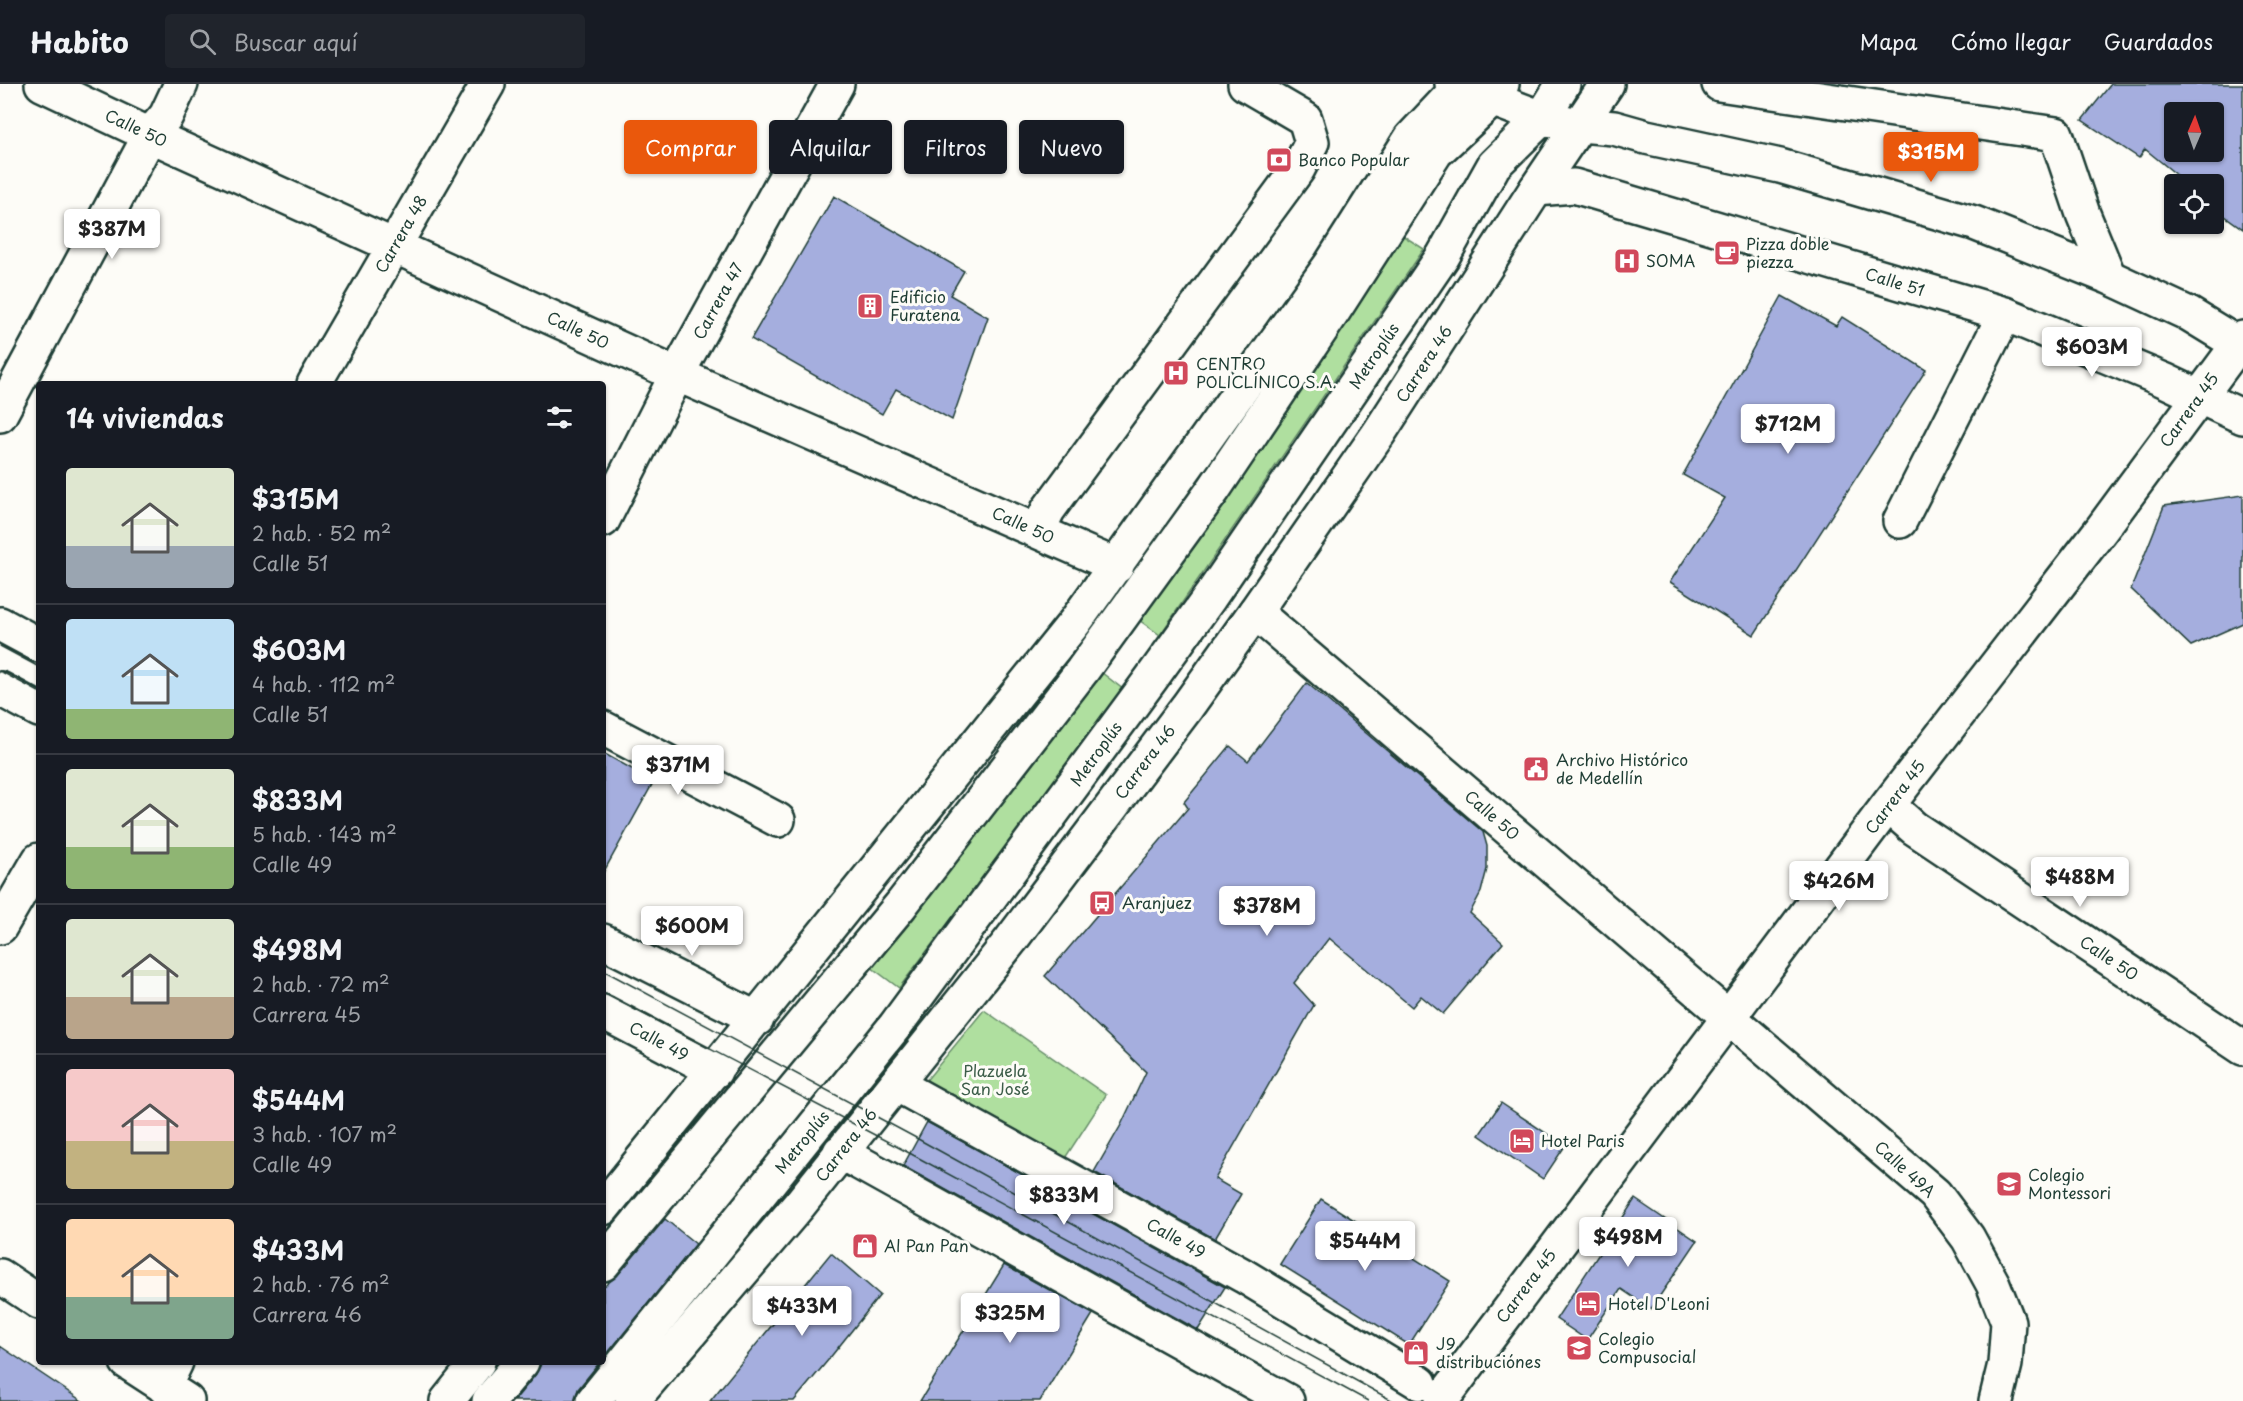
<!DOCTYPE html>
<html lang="es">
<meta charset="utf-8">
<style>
:root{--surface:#171b24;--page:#20242c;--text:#f1f3f6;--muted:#9ea1a6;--line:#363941;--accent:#ea580c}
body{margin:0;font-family:"Playpen Sans",sans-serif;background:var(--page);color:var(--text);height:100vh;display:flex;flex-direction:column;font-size:22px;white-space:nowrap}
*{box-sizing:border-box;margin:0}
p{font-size:20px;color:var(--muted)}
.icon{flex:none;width:33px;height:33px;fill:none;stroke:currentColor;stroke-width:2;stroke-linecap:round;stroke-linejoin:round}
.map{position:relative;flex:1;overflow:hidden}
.panel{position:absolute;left:36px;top:297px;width:570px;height:984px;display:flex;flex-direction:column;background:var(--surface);border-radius:6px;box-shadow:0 2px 4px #0004}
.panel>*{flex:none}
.top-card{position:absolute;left:624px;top:36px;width:570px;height:54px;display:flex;gap:12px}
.needle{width:39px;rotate:2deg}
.buttons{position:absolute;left:2164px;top:18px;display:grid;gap:12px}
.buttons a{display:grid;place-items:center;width:60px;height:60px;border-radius:6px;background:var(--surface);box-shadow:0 2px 4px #0004;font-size:30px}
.price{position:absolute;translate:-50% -51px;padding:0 14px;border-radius:6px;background:#fff;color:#222;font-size:20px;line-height:39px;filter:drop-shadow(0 2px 3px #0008)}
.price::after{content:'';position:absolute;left:50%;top:36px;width:18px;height:14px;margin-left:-9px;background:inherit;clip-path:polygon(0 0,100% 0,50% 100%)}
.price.active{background:var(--accent);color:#fff}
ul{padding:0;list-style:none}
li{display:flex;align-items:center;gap:18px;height:150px;padding:0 30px}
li+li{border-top:2px solid var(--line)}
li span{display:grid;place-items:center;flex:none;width:168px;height:120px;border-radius:6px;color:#555}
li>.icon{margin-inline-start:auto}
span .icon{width:72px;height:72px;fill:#fffc;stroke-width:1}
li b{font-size:26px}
h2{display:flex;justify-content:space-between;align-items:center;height:72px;padding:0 30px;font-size:26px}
.pill{padding:0 21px;border-radius:6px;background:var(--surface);box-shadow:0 2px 4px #0004;font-size:21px;line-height:54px}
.pill.active{background:var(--accent);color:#fff}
header{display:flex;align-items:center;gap:36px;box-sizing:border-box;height:84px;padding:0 30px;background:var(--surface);border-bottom:2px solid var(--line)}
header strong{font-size:28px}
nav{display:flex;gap:33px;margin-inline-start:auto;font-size:21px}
.search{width:420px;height:54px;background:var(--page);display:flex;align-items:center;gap:15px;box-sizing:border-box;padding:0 21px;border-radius:6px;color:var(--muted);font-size:22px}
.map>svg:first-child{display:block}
</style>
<header>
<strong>Habito</strong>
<div class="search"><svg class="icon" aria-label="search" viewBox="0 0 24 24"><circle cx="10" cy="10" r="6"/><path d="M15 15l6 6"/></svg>Buscar aquí</div>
<nav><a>Mapa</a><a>Cómo llegar</a><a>Guardados</a></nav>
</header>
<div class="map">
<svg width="2243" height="1317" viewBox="0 0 2243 1317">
<rect width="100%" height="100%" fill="#fdfcf7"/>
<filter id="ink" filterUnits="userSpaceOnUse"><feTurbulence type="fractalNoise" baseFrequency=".0167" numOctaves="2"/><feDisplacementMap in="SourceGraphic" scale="12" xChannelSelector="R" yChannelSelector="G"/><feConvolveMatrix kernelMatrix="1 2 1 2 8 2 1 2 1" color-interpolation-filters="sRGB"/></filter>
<g filter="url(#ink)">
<!-- green -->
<path fill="#afdf9f" stroke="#678e6a" stroke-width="1.5" d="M 1402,151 L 1424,165 L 1160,551 L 1139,536 Z
M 1097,585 L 1124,606 L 899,904 L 871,883 Z
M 984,926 L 1106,1011 L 1056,1088 L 915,1010 Z"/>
<!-- building -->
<path fill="#a5aede" stroke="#1f3d34" stroke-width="1.5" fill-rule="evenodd" d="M 2111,0 L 2243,0 L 2243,145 L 2214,124 L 2214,100 L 2188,100 L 2145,65 L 2139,74 L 2082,36 ZM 2175,28 L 2214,28 L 2214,68 L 2175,68 Z
M 834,112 L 964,187 L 950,211 L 988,233 L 952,336 L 896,305 L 882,330 L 751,255 Z
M 1782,212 L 1836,242 L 1842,233 L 1926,286 L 1754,551 L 1670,498 L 1725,414 L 1683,391 Z
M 2243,411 L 2243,539 L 2191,562 L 2131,505 L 2164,422 Z
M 1307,599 L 1483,748 L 1487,762 L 1487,785 L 1481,808 L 1470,829 L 1503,859 L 1443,930 L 1421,912 L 1412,923 L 1329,854 L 1294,899 L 1314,921 L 1215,1095 L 1241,1110 L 1215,1155 L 1094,1088 L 1121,1041 L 1146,988 L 1045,892 L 1188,724 L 1184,718 L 1230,662 L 1248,677 Z
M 603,669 L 654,697 L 603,789 Z
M 1501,1019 L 1565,1062 L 1543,1095 L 1479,1051 Z
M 927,1038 L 1225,1203 L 1198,1246 L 903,1082 Z
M 1321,1115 L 1450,1197 L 1409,1261 L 1280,1180 Z
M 1635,1115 L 1697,1157 L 1651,1225 L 1621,1205 L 1587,1256 L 1556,1235 Z
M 665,1135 L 696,1160 L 603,1275 L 603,1203 L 617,1192 Z
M 831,1169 L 880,1211 L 829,1275 L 794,1317 L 710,1317 Z
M 1004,1181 L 1093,1230 L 1040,1317 L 920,1317 Z
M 0,1262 L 82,1317 L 0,1317 Z
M 542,1278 L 600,1278 L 578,1305 L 575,1317 L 514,1317 L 536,1290 Z"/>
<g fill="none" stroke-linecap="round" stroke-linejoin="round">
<defs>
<path id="minor" d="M 42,0 L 150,51 L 660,283 L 1117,482
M 1719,0 L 2056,50 L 2083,130 L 2109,193
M 1580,41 L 1614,44 L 1646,53 L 1780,82 L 1974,139 L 2109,193 L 2189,230 L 2243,263
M 1536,105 L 1574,102 L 2005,230 L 2164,296 L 2243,333
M 314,300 L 488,0
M 0,331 L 150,51 L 166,32 L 181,0
M 603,436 L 677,290 L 837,0
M 1900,437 L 2005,230
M 1038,447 L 1048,426 L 1298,85 L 1312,58 L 1305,35 L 1245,0
M 1255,528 L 1935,1110 L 1968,1154 L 1993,1200 L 2008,1238 L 2005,1280 L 1996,1317
M 0,605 L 39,626
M 603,644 L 778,736
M 1888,721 L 1914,744 L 2243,964
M 0,843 L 39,776
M 603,928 L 715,987
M 896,1000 L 1244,1192 L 1420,1299
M 840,1068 L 1287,1317
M 603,1180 L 901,821 L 1082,587 L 1214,405 L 1333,228 L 1436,68 L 1493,15 L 1502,0
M 0,1192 L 39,1218
M 127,1278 L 187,1317
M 164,1303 L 176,1278
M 489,1317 L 522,1278
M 593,1317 L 895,942 L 1151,595 L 1210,513 L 1443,172 L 1494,81 L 1542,34 L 1563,0
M 1441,1317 L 1888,721 L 2101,446 L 2243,254"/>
<path id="major" d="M 1452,0 L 1542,34 L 1580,41
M 0,540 L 39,561
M 603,857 L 757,935
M 603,1124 L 1075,538 L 1331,180 L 1411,54 L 1462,0
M 447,1317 L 478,1278
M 632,1317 L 800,1120 L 1011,856 L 1187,623 L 1255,528 L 1379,349 L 1536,105 L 1607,0"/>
</defs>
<!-- minor casing -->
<use href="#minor" stroke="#1f3d34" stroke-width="38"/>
<!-- major casing -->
<use href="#major" stroke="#1f3d34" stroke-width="38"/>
<!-- minor -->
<use href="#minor" stroke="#fdfcf7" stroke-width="33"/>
<!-- major -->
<use href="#major" stroke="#fdfcf7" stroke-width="33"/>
<!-- tram -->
<path stroke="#1f3d34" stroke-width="1.5" d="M 0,562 L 39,583
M 0,587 L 39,608
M 603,886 L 918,1055 L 1393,1317
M 603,909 L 915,1072 L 1368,1317"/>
</g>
</g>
<!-- icons -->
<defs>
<symbol id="bank-square" viewBox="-11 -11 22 22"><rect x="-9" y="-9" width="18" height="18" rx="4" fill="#d1495b" stroke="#fdfcf7"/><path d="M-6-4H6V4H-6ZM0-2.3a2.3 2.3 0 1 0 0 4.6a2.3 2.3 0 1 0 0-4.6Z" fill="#fff"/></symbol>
<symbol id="cafe-square" viewBox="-11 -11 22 22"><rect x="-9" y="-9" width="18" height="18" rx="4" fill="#d1495b" stroke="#fdfcf7"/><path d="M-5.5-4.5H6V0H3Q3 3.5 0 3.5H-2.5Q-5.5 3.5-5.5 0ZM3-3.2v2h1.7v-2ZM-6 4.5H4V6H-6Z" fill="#fff"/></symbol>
<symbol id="hospital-square" viewBox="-11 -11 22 22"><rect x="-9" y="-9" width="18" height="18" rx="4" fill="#d1495b" stroke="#fdfcf7"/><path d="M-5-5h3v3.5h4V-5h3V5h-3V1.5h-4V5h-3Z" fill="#fff"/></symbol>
<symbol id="building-square" viewBox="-11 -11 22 22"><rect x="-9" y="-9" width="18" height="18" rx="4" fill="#d1495b" stroke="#fdfcf7"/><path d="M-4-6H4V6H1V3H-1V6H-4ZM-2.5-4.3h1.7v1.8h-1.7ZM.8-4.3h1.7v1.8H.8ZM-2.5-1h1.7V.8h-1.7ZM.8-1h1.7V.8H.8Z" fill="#fff"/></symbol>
<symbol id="civic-square" viewBox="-11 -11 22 22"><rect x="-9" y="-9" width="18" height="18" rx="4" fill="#d1495b" stroke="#fdfcf7"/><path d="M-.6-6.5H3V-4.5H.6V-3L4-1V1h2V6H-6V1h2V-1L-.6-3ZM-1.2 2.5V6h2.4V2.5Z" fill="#fff"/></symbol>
<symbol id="bus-square" viewBox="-11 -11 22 22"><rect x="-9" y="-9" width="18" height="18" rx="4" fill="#d1495b" stroke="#fdfcf7"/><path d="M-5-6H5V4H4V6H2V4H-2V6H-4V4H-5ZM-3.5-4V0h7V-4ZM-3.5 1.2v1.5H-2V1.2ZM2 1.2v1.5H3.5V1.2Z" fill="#fff"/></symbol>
<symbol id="hotel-square" viewBox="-11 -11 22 22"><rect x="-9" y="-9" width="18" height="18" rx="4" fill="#d1495b" stroke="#fdfcf7"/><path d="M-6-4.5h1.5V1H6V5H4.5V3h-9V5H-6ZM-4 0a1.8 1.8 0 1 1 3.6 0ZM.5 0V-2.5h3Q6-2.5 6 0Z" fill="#fff"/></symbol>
<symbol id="school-square" viewBox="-11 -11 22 22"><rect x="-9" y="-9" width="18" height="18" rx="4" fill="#d1495b" stroke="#fdfcf7"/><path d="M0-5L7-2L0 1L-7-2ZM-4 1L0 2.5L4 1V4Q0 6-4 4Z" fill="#fff"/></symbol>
<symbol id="shop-square" viewBox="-11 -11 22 22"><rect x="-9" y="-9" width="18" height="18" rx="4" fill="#d1495b" stroke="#fdfcf7"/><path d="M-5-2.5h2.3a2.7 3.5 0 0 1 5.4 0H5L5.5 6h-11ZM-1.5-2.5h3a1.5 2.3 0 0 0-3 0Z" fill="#fff"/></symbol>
</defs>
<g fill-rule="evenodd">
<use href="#bank-square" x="1264" y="61" width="30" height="30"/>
<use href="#cafe-square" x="1712" y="154" width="30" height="30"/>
<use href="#hospital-square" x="1612" y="162" width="30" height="30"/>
<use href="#building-square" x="855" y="207" width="30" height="30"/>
<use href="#hospital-square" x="1161" y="274" width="30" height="30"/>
<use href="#civic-square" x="1521" y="670" width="30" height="30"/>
<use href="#bus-square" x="1087" y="804" width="30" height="30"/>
<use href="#hotel-square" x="1507" y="1042" width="30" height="30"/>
<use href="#school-square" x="1994" y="1085" width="30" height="30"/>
<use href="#shop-square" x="850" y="1147" width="30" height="30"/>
<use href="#hotel-square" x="1573" y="1205" width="30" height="30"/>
<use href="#school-square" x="1564" y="1249" width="30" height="30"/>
<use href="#shop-square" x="1401" y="1254" width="30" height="30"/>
</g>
<g text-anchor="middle" stroke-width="6" stroke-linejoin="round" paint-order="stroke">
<!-- street labels -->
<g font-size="16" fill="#1f3d34" stroke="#fdfcf7">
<text transform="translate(136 44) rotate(25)" y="6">Calle 50</text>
<text transform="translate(401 150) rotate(-60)" y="6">Carrera 48</text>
<text transform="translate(1895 198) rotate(17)" y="6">Calle 51</text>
<text transform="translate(718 217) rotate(-61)" y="6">Carrera 47</text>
<text transform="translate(578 246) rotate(25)" y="6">Calle 50</text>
<text transform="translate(1374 272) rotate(-56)" y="6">Metroplús</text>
<text transform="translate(1424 280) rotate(-57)" y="6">Carrera 46</text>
<text transform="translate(2189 326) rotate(-54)" y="6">Carrera 45</text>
<text transform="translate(1023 441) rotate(24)" y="6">Calle 50</text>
<text transform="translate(1096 670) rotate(-54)" y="6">Metroplús</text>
<text transform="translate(1145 678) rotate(-53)" y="6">Carrera 46</text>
<text transform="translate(1895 713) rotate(-53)" y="6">Carrera 45</text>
<text transform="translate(1492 731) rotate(41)" y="6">Calle 50</text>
<text transform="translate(2109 874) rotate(34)" y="6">Calle 50</text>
<text transform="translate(659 957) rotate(28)" y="6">Calle 49</text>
<text transform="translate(802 1058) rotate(-51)" y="6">Metroplús</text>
<text transform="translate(846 1061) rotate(-52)" y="6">Carrera 46</text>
<text transform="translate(1905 1085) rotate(42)" y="6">Calle 49A</text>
<text transform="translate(1176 1154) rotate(29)" y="6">Calle 49</text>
<text transform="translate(1526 1202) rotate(-53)" y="6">Carrera 45</text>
</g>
<!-- poi labels -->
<g font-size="16" fill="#1f3d34" stroke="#fdfcf7" text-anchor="start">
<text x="1298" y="82">Banco Popular</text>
<text x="1746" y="166">Pizza doble<tspan x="1746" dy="18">piezza</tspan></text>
<text x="1646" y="183">SOMA</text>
<text x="890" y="219">Edificio<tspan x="890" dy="18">Furatena</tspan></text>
<text x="1196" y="286">CENTRO<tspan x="1196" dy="18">POLICLÍNICO S.A.</tspan></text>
<text x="1556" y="682">Archivo Histórico<tspan x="1556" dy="18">de Medellín</tspan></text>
<text x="1122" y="825">Aranjuez</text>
<text x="1541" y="1063">Hotel Paris</text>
<text x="2028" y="1097">Colegio<tspan x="2028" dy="18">Montessori</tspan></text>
<text x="884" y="1168">Al Pan Pan</text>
<text x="1608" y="1226">Hotel D'Leoni</text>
<text x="1598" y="1261">Colegio<tspan x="1598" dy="18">Compusocial</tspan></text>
<text x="1436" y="1266">J9<tspan x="1436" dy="18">distribuciónes</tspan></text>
</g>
<!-- park labels -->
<g font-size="16" fill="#3c5d49" stroke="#fdfcf7">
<text x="995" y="993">Plazuela<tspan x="995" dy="18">San José</tspan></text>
</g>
</g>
</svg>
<div class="buttons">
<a><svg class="needle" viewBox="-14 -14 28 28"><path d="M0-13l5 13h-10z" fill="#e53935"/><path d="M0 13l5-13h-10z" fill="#9ea1a6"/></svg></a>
<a><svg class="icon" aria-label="locate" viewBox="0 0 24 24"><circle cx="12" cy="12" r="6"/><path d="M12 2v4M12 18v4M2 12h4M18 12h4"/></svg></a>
</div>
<b class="price active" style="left:1931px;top:99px">$315M</b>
<b class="price" style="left:112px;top:176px">$387M</b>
<b class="price" style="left:2092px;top:294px">$603M</b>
<b class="price" style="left:1788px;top:371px">$712M</b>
<b class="price" style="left:678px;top:712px">$371M</b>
<b class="price" style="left:2080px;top:824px">$488M</b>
<b class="price" style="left:1839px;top:828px">$426M</b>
<b class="price" style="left:1267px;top:853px">$378M</b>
<b class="price" style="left:692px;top:873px">$600M</b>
<b class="price" style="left:1064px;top:1142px">$833M</b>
<b class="price" style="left:1628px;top:1184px">$498M</b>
<b class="price" style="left:1365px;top:1188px">$544M</b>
<b class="price" style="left:802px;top:1253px">$433M</b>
<b class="price" style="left:1010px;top:1260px">$325M</b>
<div class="top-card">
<a class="pill active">Comprar</a>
<a class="pill">Alquilar</a>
<a class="pill">Filtros</a>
<a class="pill">Nuevo</a>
</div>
<section class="panel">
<h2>14 viviendas<svg class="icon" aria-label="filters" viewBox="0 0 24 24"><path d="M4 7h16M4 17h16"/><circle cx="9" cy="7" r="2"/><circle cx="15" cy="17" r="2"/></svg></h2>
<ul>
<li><span style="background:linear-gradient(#dfe7d0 65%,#9aa5b1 0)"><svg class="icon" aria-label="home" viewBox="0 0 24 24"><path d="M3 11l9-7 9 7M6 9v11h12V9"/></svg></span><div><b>$315M</b><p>2 hab. · 52 m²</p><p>Calle 51</p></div></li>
<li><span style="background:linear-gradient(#bfe0f5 75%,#8fb573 0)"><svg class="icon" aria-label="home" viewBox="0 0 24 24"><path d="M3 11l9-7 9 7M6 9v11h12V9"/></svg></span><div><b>$603M</b><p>4 hab. · 112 m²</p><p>Calle 51</p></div></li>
<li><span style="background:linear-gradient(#dfe7d0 65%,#8fb573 0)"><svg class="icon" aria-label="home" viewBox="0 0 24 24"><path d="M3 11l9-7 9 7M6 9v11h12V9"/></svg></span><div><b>$833M</b><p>5 hab. · 143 m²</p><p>Calle 49</p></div></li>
<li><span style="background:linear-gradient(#dfe7d0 65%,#b9a48a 0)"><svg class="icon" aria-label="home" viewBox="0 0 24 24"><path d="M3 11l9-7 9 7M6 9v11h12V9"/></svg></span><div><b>$498M</b><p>2 hab. · 72 m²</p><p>Carrera 45</p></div></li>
<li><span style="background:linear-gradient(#f6c9c9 60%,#c2b280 0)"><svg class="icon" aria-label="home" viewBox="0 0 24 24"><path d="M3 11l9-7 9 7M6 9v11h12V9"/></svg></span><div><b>$544M</b><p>3 hab. · 107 m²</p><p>Calle 49</p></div></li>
<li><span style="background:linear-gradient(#ffd9b3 65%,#7fa58c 0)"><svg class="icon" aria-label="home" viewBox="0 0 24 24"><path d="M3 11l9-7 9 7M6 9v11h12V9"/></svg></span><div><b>$433M</b><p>2 hab. · 76 m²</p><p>Carrera 46</p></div></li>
</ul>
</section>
</div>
